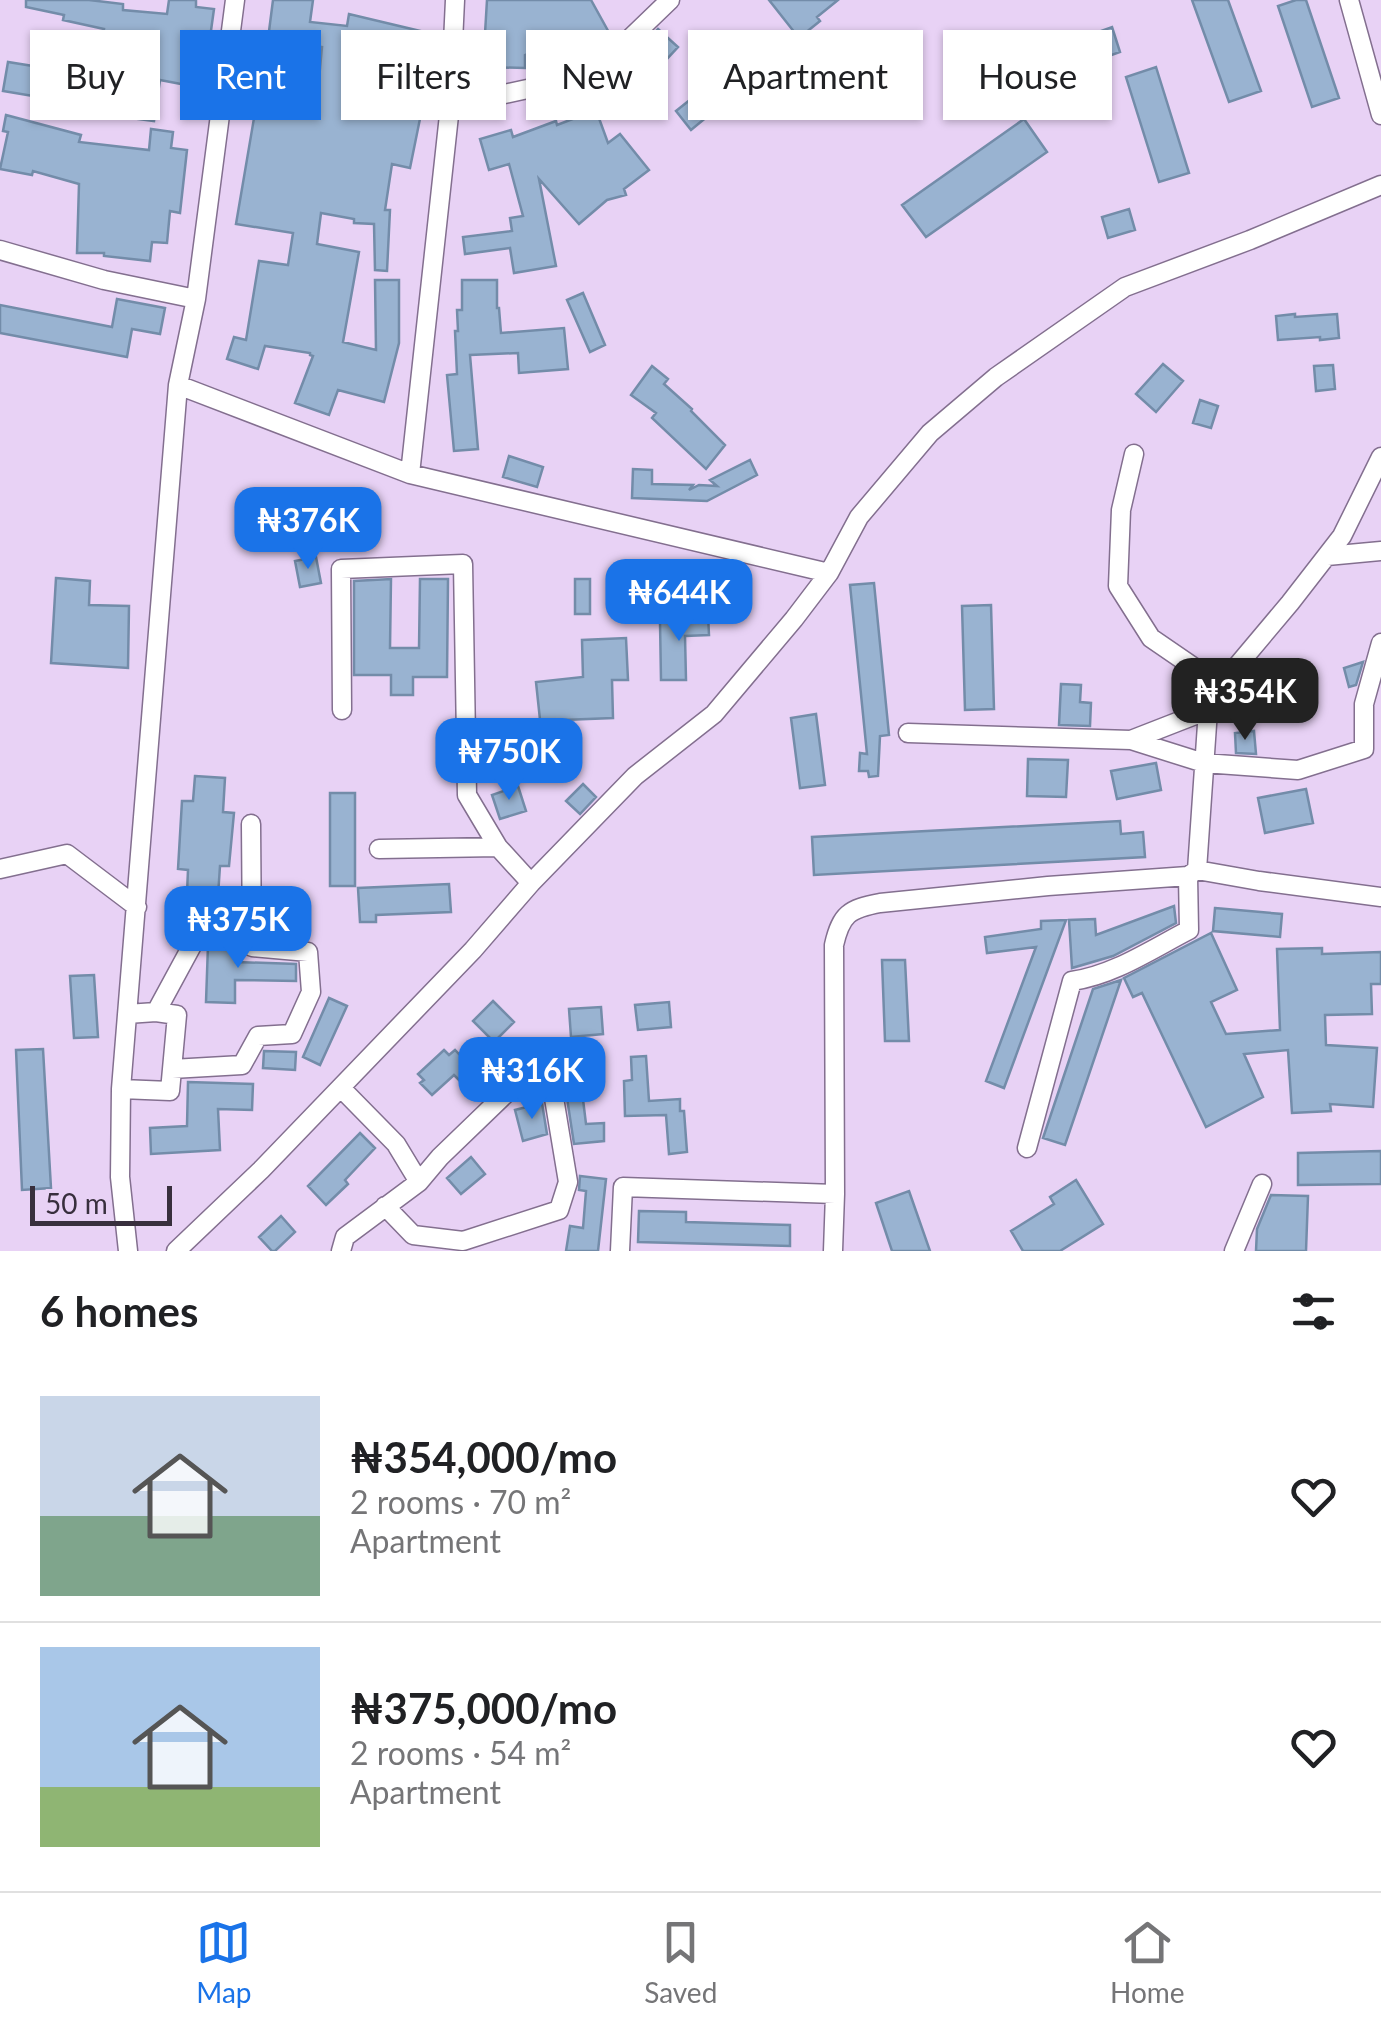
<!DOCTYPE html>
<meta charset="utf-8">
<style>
:root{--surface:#fff;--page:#f6f6f6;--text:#202124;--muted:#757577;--line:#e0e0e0;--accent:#1a73e8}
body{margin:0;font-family:Lato,sans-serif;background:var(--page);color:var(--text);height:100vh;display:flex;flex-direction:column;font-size:38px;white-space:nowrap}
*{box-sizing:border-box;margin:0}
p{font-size:32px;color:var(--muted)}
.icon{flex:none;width:55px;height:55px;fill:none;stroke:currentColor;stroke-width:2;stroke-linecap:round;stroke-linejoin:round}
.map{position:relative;height:1251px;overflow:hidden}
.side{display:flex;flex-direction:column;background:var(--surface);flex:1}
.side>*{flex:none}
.guide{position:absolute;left:30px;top:30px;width:1322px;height:90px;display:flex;gap:20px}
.scale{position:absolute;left:30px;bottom:25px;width:142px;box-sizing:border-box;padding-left:10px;border:5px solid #382f3d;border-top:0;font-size:28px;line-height:35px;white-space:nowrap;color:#382f3d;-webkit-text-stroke:8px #e8d2f5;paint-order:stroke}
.price{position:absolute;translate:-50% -85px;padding:0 22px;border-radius:20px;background:var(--accent);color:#fff;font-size:32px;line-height:65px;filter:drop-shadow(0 2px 5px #0008)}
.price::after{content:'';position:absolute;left:50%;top:60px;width:30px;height:22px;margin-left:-15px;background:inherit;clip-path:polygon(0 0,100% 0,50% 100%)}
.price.selected{background:#222;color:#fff}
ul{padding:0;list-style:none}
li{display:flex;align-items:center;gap:30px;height:250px;padding:0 40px}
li+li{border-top:2px solid var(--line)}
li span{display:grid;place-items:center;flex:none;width:280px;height:200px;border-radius:0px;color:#555}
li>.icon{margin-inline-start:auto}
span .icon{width:120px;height:120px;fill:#fffc;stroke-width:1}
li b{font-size:42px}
h2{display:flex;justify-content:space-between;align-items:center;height:120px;padding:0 40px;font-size:42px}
.pill{padding:0 35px;border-radius:0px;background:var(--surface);box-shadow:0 2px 8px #0004;font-size:35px;line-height:90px}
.pill.selected{background:var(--accent);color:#fff}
.dock{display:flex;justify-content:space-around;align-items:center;height:140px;border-top:2px solid var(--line);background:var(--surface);font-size:28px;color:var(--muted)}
.dock a{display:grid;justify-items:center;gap:5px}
.dock .selected{color:var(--accent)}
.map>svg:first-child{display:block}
</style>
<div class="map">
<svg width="1381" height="1251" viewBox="0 0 1381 1251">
<rect width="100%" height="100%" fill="#e8d2f5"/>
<!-- building -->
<path fill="#99b3d1" stroke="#738ca9" stroke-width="2.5" d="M 26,0 L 89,0 L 123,4 L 123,10 L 167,14 L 169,0 L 196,0 L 196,7 L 214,9 L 209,45 L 188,43 L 181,84 L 160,80 L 154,121 L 108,115 L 110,103 L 82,99 L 81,104 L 3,91 L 8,62 L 95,76 L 104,29 L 63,20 L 64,15 L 26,7 Z
M 273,0 L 313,0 L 310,22 L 347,26 L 349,14 L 437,35 L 410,168 L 392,164 L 385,210 L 390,210 L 387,271 L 375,270 L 374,224 L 354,223 L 354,219 L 321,213 L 317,244 L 359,252 L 343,342 L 376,350 L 375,280 L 399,280 L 399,343 L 384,402 L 338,390 L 329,415 L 295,403 L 313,356 L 310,355 L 310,353 L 265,346 L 258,369 L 227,359 L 234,337 L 246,340 L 259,261 L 288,265 L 293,233 L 236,224 L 261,77 L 291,83 L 291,78 L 319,79 L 322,47 L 268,39 Z
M 487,0 L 591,0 L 612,38 L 585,53 L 576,34 L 525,55 L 525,68 L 483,67 Z
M 769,0 L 838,0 L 817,17 L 820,21 L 799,38 Z
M 1192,0 L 1228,0 L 1261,91 L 1229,102 Z
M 1296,0 L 1306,0 L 1339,98 L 1312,107 L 1278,6 Z
M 1112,27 L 1120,52 L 1095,61 L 1087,36 Z
M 658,29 L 678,47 L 653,74 L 633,56 Z
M 1156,67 L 1189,173 L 1159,182 L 1126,77 Z
M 706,87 L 720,106 L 691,130 L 676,111 Z
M 596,110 L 608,143 L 620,134 L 649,170 L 624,189 L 626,195 L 607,200 L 579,224 L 539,179 L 556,266 L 514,273 L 510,248 L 465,254 L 463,237 L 512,231 L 510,218 L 523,216 L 509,164 L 489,170 L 480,139 L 511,130 L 513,137 L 556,121 L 557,125 Z
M 6,115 L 81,135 L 79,142 L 149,150 L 151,129 L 173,132 L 171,148 L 187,150 L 180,213 L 170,211 L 167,243 L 152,242 L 150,261 L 104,256 L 104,253 L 77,253 L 79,184 L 33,171 L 32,175 L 0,169 L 8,132 L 3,131 Z
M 1024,119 L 1047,152 L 926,237 L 902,205 Z
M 1129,209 L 1135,230 L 1108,238 L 1102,217 Z
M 462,280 L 497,280 L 497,308 L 499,308 L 501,333 L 564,328 L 568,369 L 519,373 L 518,353 L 470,355 L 478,449 L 454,451 L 447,375 L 457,374 L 455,331 L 458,331 L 457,310 L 462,310 Z
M 583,293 L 605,345 L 590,352 L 567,300 Z
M 117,299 L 165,308 L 160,334 L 132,329 L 127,357 L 0,333 L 0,305 L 112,327 Z
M 1295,314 L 1295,317 L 1337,314 L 1339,338 L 1320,340 L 1320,337 L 1278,340 L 1276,316 Z
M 1163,364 L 1183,381 L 1156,412 L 1136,394 Z
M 1333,365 L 1335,389 L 1316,391 L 1314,366 Z
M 652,366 L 668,379 L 664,384 L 692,409 L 691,411 L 725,445 L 706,469 L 652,418 L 656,413 L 631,395 Z
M 1200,400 L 1218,406 L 1211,428 L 1193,423 Z
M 509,456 L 543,467 L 537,487 L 503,477 Z
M 750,460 L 757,475 L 707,501 L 632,498 L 633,469 L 652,470 L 652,484 L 693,485 L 689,490 L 699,485 L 717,486 L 710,480 Z
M 316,557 L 321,583 L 300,587 L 295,561 Z
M 56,578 L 90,581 L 89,605 L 129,606 L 128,668 L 51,663 Z
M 391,579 L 390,648 L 419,648 L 420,579 L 448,579 L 447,677 L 413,677 L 413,695 L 391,695 L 391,675 L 354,675 L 354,581 Z
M 575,579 L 590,579 L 590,614 L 575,614 Z
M 874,583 L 889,735 L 880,736 L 878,776 L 869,777 L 868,771 L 859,771 L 860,753 L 867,754 L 850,585 Z
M 991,605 L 994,709 L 965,710 L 962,606 Z
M 708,614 L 709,635 L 685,636 L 686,680 L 661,680 L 660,622 L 680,619 L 680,615 Z
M 626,638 L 628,680 L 612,680 L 613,718 L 563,720 L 564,726 L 541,729 L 536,682 L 583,677 L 582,640 Z
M 1363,662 L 1356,685 L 1349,687 L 1344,668 Z
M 1061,684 L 1081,685 L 1080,702 L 1091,703 L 1090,726 L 1059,725 Z
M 816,714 L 825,785 L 800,788 L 791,718 Z
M 1254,731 L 1256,754 L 1236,753 L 1235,733 Z
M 1028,759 L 1068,760 L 1066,797 L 1027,796 Z
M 1156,763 L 1161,790 L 1117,799 L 1111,771 Z
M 195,776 L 225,778 L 223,812 L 234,813 L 229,866 L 220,866 L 218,896 L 187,893 L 188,870 L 178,869 L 182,801 L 193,801 Z
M 583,784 L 596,797 L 580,814 L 566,801 Z
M 518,786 L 526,811 L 500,819 L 492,795 Z
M 1306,789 L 1313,823 L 1265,833 L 1258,798 Z
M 330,793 L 355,793 L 355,886 L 330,886 Z
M 1120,821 L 1121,834 L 1143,832 L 1145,857 L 814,875 L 812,837 Z
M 449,884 L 451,912 L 376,915 L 376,922 L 360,922 L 358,888 Z
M 294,904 L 295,938 L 269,936 L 268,905 Z
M 1174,906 L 1176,923 L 1113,956 L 1072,968 L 1069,920 L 1095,919 L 1096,935 Z
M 1215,908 L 1282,914 L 1280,937 L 1213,931 Z
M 1066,920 L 1004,1088 L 986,1081 L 1036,947 L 987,953 L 985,937 L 1041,929 L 1041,921 Z
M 1211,933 L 1237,990 L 1211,1002 L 1226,1034 L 1280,1030 L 1277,949 L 1322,948 L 1322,954 L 1381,952 L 1381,984 L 1371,984 L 1372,1014 L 1325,1015 L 1326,1045 L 1377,1048 L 1373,1107 L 1330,1104 L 1331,1111 L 1292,1113 L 1288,1050 L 1244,1054 L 1263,1097 L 1206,1127 L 1142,993 L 1133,997 L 1124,978 Z
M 214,935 L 237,936 L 236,962 L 296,964 L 296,981 L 235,980 L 235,1003 L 206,1002 L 208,945 L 214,945 Z
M 882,960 L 905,960 L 909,1041 L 885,1041 Z
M 94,975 L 98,1037 L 74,1038 L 70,976 Z
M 1121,980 L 1065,1145 L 1043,1138 L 1093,989 Z
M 329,998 L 347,1006 L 320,1065 L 303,1057 Z
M 493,1001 L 514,1022 L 494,1042 L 473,1021 Z
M 669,1002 L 671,1027 L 638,1030 L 635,1005 Z
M 601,1007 L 603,1034 L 571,1037 L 569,1009 Z
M 43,1049 L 51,1188 L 22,1190 L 16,1050 Z
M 444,1050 L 449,1055 L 455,1050 L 479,1075 L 466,1087 L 454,1075 L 432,1095 L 420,1083 L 424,1080 L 418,1074 Z
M 264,1051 L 296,1052 L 295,1070 L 263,1068 Z
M 646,1056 L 649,1101 L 680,1099 L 680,1111 L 684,1111 L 687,1152 L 669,1154 L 666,1115 L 625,1116 L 624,1081 L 632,1080 L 631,1057 Z
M 188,1082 L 253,1084 L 252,1110 L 218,1109 L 220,1150 L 151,1154 L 150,1128 L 187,1126 Z
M 581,1083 L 586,1124 L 604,1123 L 604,1141 L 574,1144 L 565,1085 Z
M 542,1103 L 547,1134 L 523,1141 L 515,1110 Z
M 360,1133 L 375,1148 L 345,1180 L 348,1184 L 326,1205 L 308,1186 Z
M 1381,1151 L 1381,1184 L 1298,1185 L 1298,1153 Z
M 471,1157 L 485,1174 L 461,1194 L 447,1178 Z
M 580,1176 L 606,1179 L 598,1251 L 566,1251 L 570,1226 L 583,1228 L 586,1191 L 579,1190 Z
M 1076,1180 L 1103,1224 L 1060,1251 L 1023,1251 L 1011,1231 L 1054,1204 L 1050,1197 Z
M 909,1191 L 930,1251 L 892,1251 L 876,1203 Z
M 1271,1195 L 1308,1196 L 1306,1251 L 1256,1251 L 1257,1229 Z
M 639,1211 L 686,1212 L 686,1222 L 790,1225 L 790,1246 L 638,1242 Z
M 281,1216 L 295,1232 L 275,1251 L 272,1251 L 259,1237 Z"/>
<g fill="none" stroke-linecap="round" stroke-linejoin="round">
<defs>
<path id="street" d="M 1349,0 L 1381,115
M 450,106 L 573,79 L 616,52 L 670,0
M 0,250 L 104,280 L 196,299
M 178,385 L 410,474 L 829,573
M 1134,454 L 1121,510 L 1118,586 L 1151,638 L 1221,686
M 410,474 L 450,106 L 455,0
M 1327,556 L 1381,551
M 342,710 L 341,569 L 463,564 L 467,795 L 498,847 L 531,883
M 908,733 L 1131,740 L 1208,710
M 1131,740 L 1204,763 L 1298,770 L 1364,749 L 1364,704 L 1381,643
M 379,849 L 498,847
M 0,869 L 67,854 L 137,907
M 1197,870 L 1208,710 L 1216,691 L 1290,603 L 1342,536 L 1381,457
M 156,1012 L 208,916 L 252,915
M 172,1069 L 242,1065 L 258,1036 L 292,1034 L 311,992 L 308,952 L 252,947 L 251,824
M 341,1088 L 396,1144 L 419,1182
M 121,1089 L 170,1091 L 177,1015 L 156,1012 L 127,1014
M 1027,1148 L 1072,981 C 1114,975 1152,949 1189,930 L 1188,876
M 385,1206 L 413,1235 L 463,1241 L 559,1210 L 568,1182 L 546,1050
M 128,1251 L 120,1177 L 121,1089 L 178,385 L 196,299 L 235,0
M 176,1251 L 261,1170 L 473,950 L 531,883 L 635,776 L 714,714 L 794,619 L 829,573 L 859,517 L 930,433 L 996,377 L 1125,287 L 1250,240 L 1381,185
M 341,1251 L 345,1237 L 419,1182 L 440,1157 L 522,1078 L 546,1050
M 620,1251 L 623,1187 L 835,1194
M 833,1251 L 835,1194 L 834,945 C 841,914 849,909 880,903 L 1048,886 L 1188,876 L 1197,870 L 1259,881 L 1381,897
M 1234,1251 L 1262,1184"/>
</defs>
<!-- street casing -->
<use href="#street" stroke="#836f8f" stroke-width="21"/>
<!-- street -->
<use href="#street" stroke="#fff" stroke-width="18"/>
</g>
</svg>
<div class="scale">50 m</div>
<b class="price" style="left:308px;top:572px">₦376K</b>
<b class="price" style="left:679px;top:644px">₦644K</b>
<b class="price selected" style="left:1245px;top:743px">₦354K</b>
<b class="price" style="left:509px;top:803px">₦750K</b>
<b class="price" style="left:238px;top:971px">₦375K</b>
<b class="price" style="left:532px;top:1122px">₦316K</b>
<div class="guide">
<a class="pill">Buy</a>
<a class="pill selected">Rent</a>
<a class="pill">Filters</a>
<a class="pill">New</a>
<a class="pill">Apartment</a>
<a class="pill">House</a>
</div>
</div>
<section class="side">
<h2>6 homes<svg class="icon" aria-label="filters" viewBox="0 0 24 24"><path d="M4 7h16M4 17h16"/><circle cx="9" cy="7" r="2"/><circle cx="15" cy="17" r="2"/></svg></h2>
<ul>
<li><span style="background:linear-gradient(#c9d6e8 60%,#7fa58c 0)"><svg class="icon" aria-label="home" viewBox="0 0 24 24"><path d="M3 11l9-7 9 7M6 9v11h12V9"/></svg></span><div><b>₦354,000/mo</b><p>2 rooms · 70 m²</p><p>Apartment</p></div><svg class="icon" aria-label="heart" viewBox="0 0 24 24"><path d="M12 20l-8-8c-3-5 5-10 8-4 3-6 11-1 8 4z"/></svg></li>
<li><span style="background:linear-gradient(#a9c7e8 70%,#8fb573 0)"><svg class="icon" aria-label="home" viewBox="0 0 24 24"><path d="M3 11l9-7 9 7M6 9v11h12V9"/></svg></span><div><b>₦375,000/mo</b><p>2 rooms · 54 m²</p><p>Apartment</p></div><svg class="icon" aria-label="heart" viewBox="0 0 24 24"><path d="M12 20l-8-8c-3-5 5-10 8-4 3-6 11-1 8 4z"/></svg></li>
</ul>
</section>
<nav class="dock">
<a class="selected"><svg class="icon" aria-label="map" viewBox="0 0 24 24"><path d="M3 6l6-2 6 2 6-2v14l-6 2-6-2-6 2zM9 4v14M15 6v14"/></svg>Map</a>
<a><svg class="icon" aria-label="saved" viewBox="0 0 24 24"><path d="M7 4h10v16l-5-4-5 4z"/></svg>Saved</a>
<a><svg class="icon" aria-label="home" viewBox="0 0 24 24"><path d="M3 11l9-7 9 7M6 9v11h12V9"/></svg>Home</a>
</nav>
